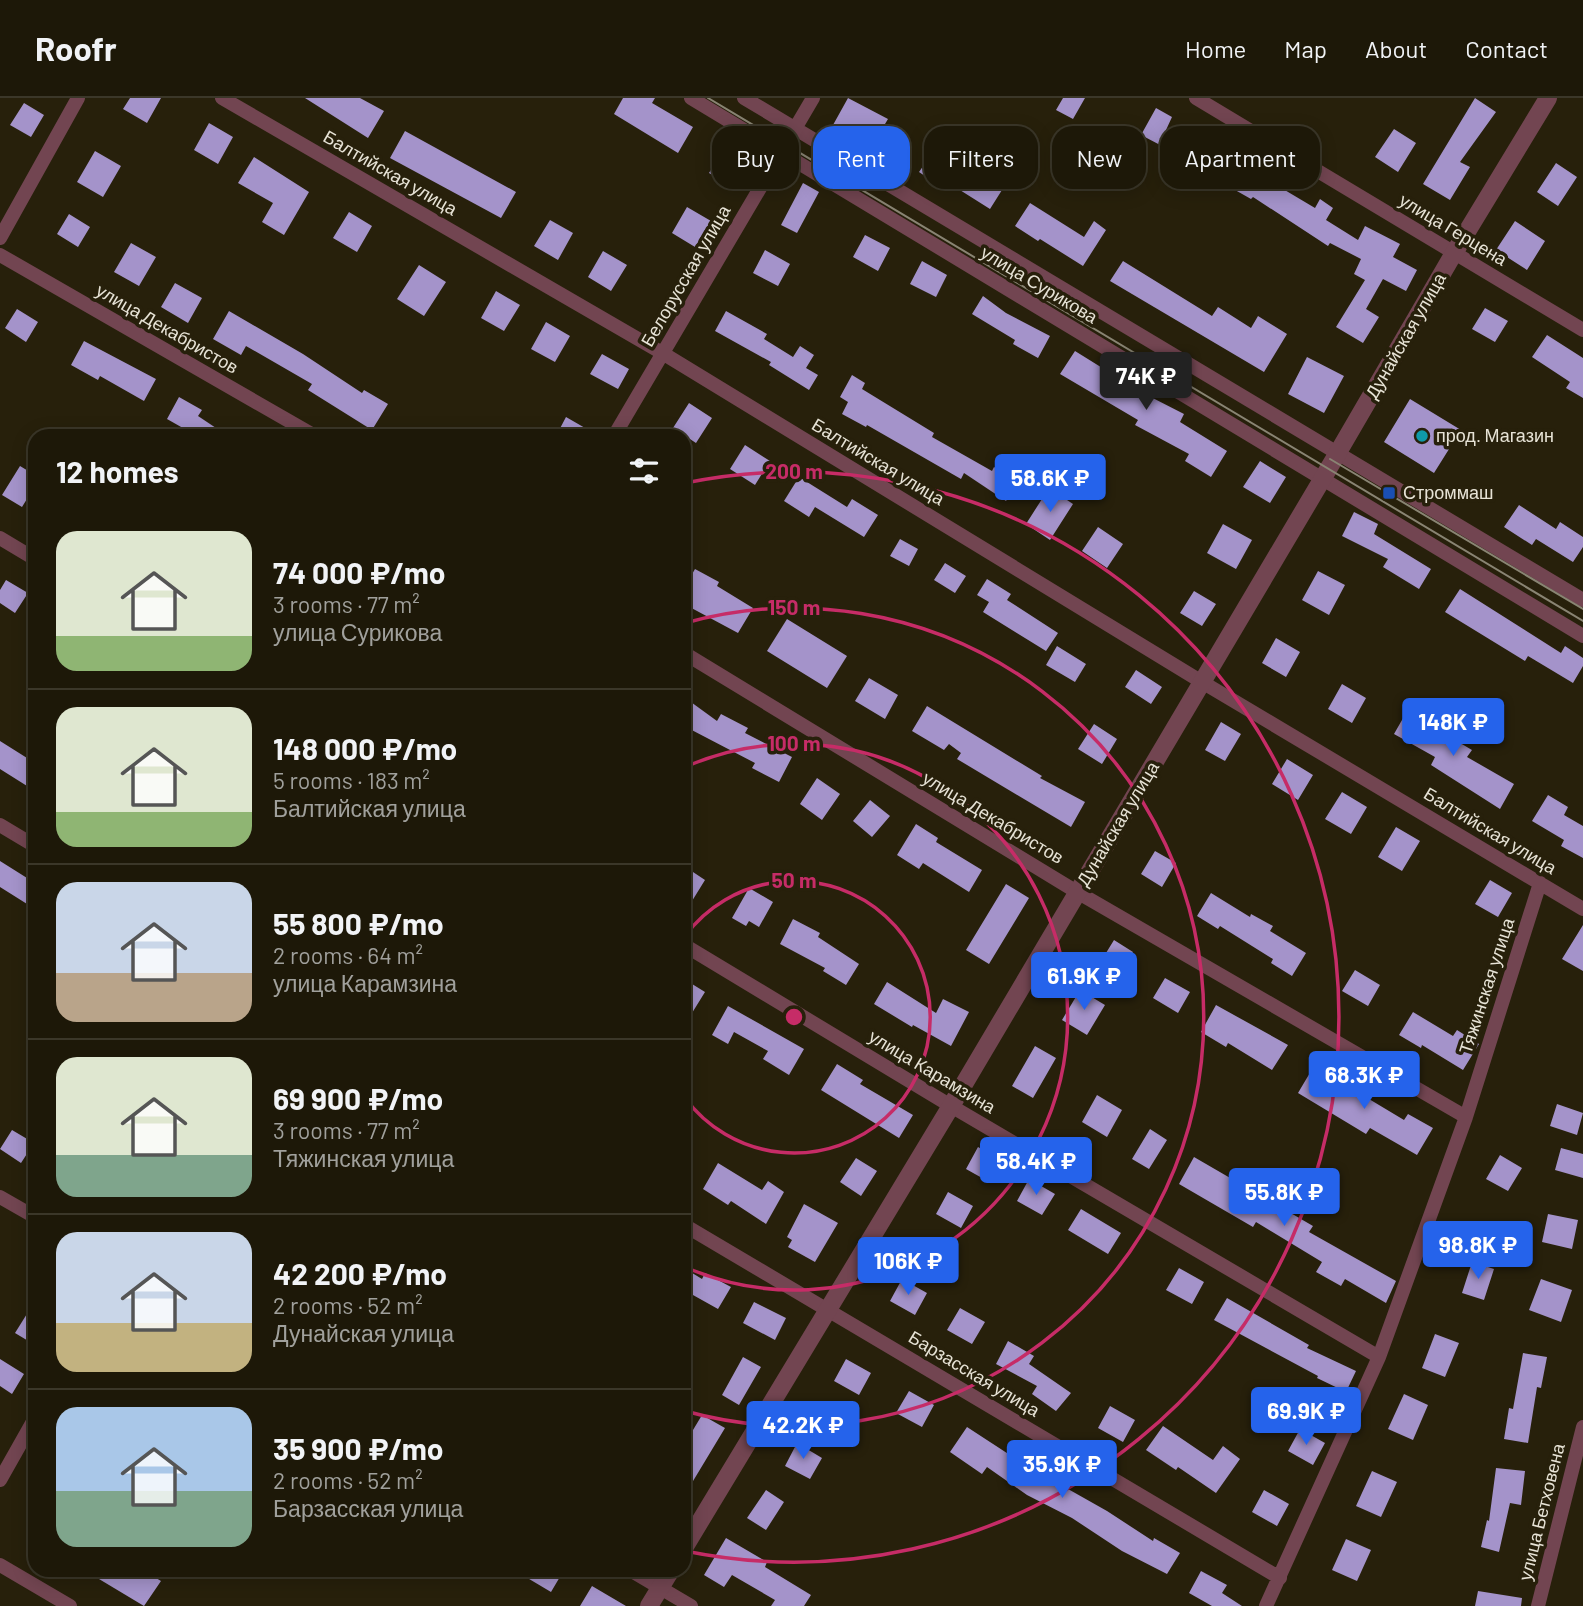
<!DOCTYPE html>
<meta charset="utf-8">
<style>
:root{--surface:#1d1808;--page:#252112;--text:#f1f3f6;--muted:#a0a09c;--line:#3b3729;--accent:#2563eb}
body{margin:0;font-family:Barlow,sans-serif;background:var(--page);color:var(--text);height:100vh;display:flex;flex-direction:column;font-size:26px;white-space:nowrap}
*{box-sizing:border-box;margin:0}
p{font-size:23px;color:var(--muted)}
.icon{flex:none;width:38px;height:38px;fill:none;stroke:currentColor;stroke-width:2;stroke-linecap:round;stroke-linejoin:round}
.map{position:relative;flex:1;overflow:hidden}
.drawer{position:absolute;left:28px;top:331px;width:663px;height:1148px;display:flex;flex-direction:column;background:var(--surface);border-radius:21px;box-shadow:0 4px 18px #0003,0 0 0 2px var(--line)}
.drawer>*{flex:none}
.guide{position:absolute;left:712px;top:28px;width:665px;height:63px;display:flex;gap:14px}
.price{position:absolute;translate:-50% -60px;padding:0 16px;border-radius:7px;background:var(--accent);color:#fff;font-size:23px;line-height:46px;filter:drop-shadow(0 2px 4px #0008)}
.price::after{content:'';position:absolute;left:50%;top:42px;width:21px;height:16px;margin-left:-10px;background:inherit;clip-path:polygon(0 0,100% 0,50% 100%)}
.price.current{background:#222;color:#fff}
ul{padding:0;list-style:none}
li{display:flex;align-items:center;gap:21px;height:175px;padding:0 28px}
li+li{border-top:2px solid var(--line)}
li span{display:grid;place-items:center;flex:none;width:196px;height:140px;border-radius:21px;color:#555}
li>.icon{margin-inline-start:auto}
span .icon{width:84px;height:84px;fill:#fffc;stroke-width:1}
li b{font-size:30px}
h2{display:flex;justify-content:space-between;align-items:center;height:84px;padding:0 28px;font-size:30px}
.tag{padding:0 24px;border-radius:21px;background:var(--surface);box-shadow:0 4px 18px #0003,0 0 0 2px var(--line);font-size:24px;line-height:63px}
.tag.current{background:var(--accent);color:#fff}
header{display:flex;align-items:center;gap:42px;box-sizing:border-box;height:98px;padding:0 35px;background:var(--surface);border-bottom:2px solid var(--line)}
header strong{font-size:33px}
nav{display:flex;gap:38px;margin-inline-start:auto;font-size:24px}
.map>svg:first-child{display:block}
</style>
<header>
<strong>Roofr</strong>
<nav><a>Home</a><a>Map</a><a>About</a><a>Contact</a></nav>
</header>
<div class="map">
<svg width="1583" height="1508" viewBox="0 0 1583 1508">
<rect width="100%" height="100%" fill="#27200b"/>
<!-- building -->
<path fill="#a493ca" d="M 130,0 L 161,0 L 147,25 L 123,11 Z
M 305,0 L 360,0 L 384,13 L 368,40 Z
M 623,0 L 655,0 L 652,5 L 693,29 L 678,55 L 614,16 Z
M 848,0 L 888,21 L 876,41 L 856,29 L 851,37 L 833,27 Z
M 1063,0 L 1085,0 L 1073,21 L 1056,12 Z
M 1475,0 L 1496,14 L 1460,64 L 1470,69 L 1450,102 L 1423,86 Z
M 24,5 L 44,17 L 31,39 L 10,27 Z
M 1156,10 L 1172,19 L 1166,32 L 1214,56 L 1206,71 L 1141,37 Z
M 209,25 L 233,39 L 218,66 L 194,52 Z
M 1394,31 L 1416,45 L 1398,74 L 1375,59 Z
M 405,33 L 516,94 L 501,120 L 390,60 Z
M 937,48 L 958,61 L 956,64 L 1002,92 L 990,111 L 944,82 L 940,88 L 919,74 Z
M 725,49 L 748,62 L 733,89 L 709,75 Z
M 95,53 L 121,68 L 103,99 L 77,84 Z
M 254,59 L 309,94 L 284,137 L 262,124 L 273,105 L 238,85 Z
M 1556,65 L 1577,79 L 1558,108 L 1537,94 Z
M 1241,66 L 1315,110 L 1320,101 L 1333,110 L 1326,122 L 1358,142 L 1365,128 L 1400,146 L 1393,159 L 1417,172 L 1406,193 L 1383,181 L 1366,211 L 1379,219 L 1363,245 L 1336,229 L 1365,182 L 1354,176 L 1361,161 L 1330,145 L 1328,148 L 1253,99 L 1251,101 L 1228,88 Z
M 803,85 L 819,94 L 797,135 L 781,127 Z
M 1030,105 L 1084,139 L 1094,123 L 1106,132 L 1083,168 L 1040,141 L 1038,143 L 1015,128 Z
M 687,109 L 711,123 L 695,149 L 672,135 Z
M 349,114 L 372,128 L 357,154 L 333,140 Z
M 69,116 L 90,129 L 78,149 L 57,136 Z
M 550,122 L 573,135 L 558,162 L 534,148 Z
M 1515,123 L 1545,143 L 1527,172 L 1496,152 Z
M 865,137 L 890,150 L 878,173 L 853,159 Z
M 131,145 L 156,159 L 139,188 L 114,174 Z
M 765,152 L 790,166 L 778,188 L 753,175 Z
M 603,153 L 627,167 L 611,193 L 588,179 Z
M 922,163 L 947,177 L 936,199 L 910,186 Z
M 1123,163 L 1212,218 L 1218,209 L 1251,230 L 1258,218 L 1287,236 L 1264,274 L 1110,183 Z
M 419,167 L 446,184 L 424,218 L 397,201 Z
M 175,185 L 202,200 L 188,225 L 161,209 Z
M 496,193 L 520,207 L 504,233 L 481,220 Z
M 983,198 L 1006,215 L 1050,238 L 1038,260 L 1013,246 L 1015,242 L 972,216 Z
M 1485,210 L 1508,223 L 1495,244 L 1472,231 Z
M 17,211 L 38,224 L 26,244 L 5,230 Z
M 229,213 L 303,256 L 362,295 L 364,292 L 388,306 L 372,332 L 308,292 L 312,286 L 246,248 L 241,257 L 213,241 Z
M 726,213 L 767,236 L 764,241 L 793,259 L 800,248 L 814,257 L 806,270 L 818,277 L 809,292 L 769,267 L 771,264 L 715,233 Z
M 546,224 L 570,238 L 555,264 L 531,251 Z
M 1547,237 L 1583,260 L 1583,300 L 1566,290 L 1570,284 L 1532,259 Z
M 84,243 L 156,281 L 144,303 L 100,278 L 98,282 L 71,267 Z
M 1075,253 L 1141,294 L 1184,316 L 1180,324 L 1227,353 L 1211,379 L 1185,363 L 1189,356 L 1135,327 L 1138,322 L 1060,276 Z
M 602,256 L 629,271 L 618,291 L 590,276 Z
M 1307,259 L 1344,278 L 1324,315 L 1288,296 Z
M 852,277 L 865,285 L 862,291 L 934,335 L 932,339 L 992,373 L 994,369 L 1018,385 L 1006,403 L 964,375 L 961,381 L 867,327 L 866,329 L 842,316 L 848,304 L 840,299 Z
M 179,299 L 202,312 L 198,318 L 228,338 L 197,338 L 167,321 Z
M 1410,301 L 1461,332 L 1434,375 L 1384,344 Z
M 689,305 L 712,320 L 696,345 L 673,330 Z
M 566,319 L 599,338 L 556,338 Z
M 745,347 L 770,363 L 755,387 L 730,371 Z
M 1260,363 L 1286,379 L 1270,405 L 1243,389 Z
M 20,368 L 35,377 L 35,388 L 22,409 L 2,397 Z
M 799,379 L 847,409 L 852,401 L 878,417 L 864,439 L 815,409 L 809,419 L 784,403 Z
M 1049,390 L 1073,406 L 1050,442 L 1026,426 Z
M 1519,407 L 1556,431 L 1560,424 L 1583,439 L 1583,449 L 1573,464 L 1536,441 L 1532,447 L 1504,429 Z
M 1354,414 L 1378,426 L 1374,436 L 1431,471 L 1419,491 L 1383,469 L 1388,461 L 1342,438 Z
M 1223,426 L 1252,442 L 1236,471 L 1207,455 Z
M 1098,429 L 1123,446 L 1107,470 L 1082,453 Z
M 900,441 L 918,451 L 909,468 L 890,458 Z
M 945,465 L 966,478 L 955,495 L 934,482 Z
M 695,471 L 719,484 L 717,488 L 753,510 L 738,535 L 684,506 L 684,490 Z
M 1318,473 L 1345,487 L 1329,517 L 1302,502 Z
M 987,481 L 1011,496 L 1007,502 L 1058,535 L 1046,553 L 983,514 L 989,504 L 977,497 Z
M 6,482 L 28,495 L 15,515 L 0,505 L 0,492 Z
M 1460,491 L 1561,555 L 1565,548 L 1583,560 L 1583,568 L 1573,585 L 1528,558 L 1525,563 L 1445,514 Z
M 1194,493 L 1216,506 L 1202,528 L 1180,515 Z
M 787,521 L 847,558 L 827,590 L 767,553 Z
M 1276,540 L 1300,554 L 1286,579 L 1262,565 Z
M 1057,548 L 1086,566 L 1075,584 L 1046,567 Z
M 1136,572 L 1162,589 L 1151,606 L 1125,589 Z
M 869,580 L 898,597 L 885,621 L 855,603 Z
M 1342,586 L 1366,600 L 1352,625 L 1328,611 Z
M 684,599 L 717,623 L 721,616 L 748,630 L 745,635 L 792,659 L 779,684 L 752,670 L 755,665 L 684,628 Z
M 927,608 L 1042,678 L 1040,680 L 1085,704 L 1071,729 L 957,661 L 961,655 L 949,646 L 944,652 L 912,633 Z
M 1410,608 L 1430,619 L 1426,625 L 1472,652 L 1467,659 L 1514,686 L 1500,711 L 1431,667 L 1435,659 L 1394,636 Z
M 1221,624 L 1241,636 L 1225,663 L 1205,652 Z
M 1094,626 L 1117,641 L 1102,666 L 1078,651 Z
M 0,643 L 35,665 L 35,693 L 0,671 Z
M 1287,661 L 1313,677 L 1298,702 L 1272,686 Z
M 817,680 L 840,696 L 822,722 L 800,706 Z
M 1342,694 L 1367,709 L 1351,736 L 1325,721 Z
M 1548,697 L 1568,709 L 1564,717 L 1583,728 L 1583,760 L 1561,748 L 1564,742 L 1532,723 Z
M 870,702 L 890,718 L 872,739 L 853,723 Z
M 916,726 L 938,740 L 936,744 L 982,772 L 969,794 L 923,765 L 919,771 L 897,757 Z
M 1396,729 L 1420,743 L 1402,773 L 1378,759 Z
M 1155,753 L 1176,765 L 1162,789 L 1141,776 Z
M 0,763 L 35,785 L 35,811 L 0,789 Z
M 684,768 L 705,782 L 684,816 Z
M 1490,782 L 1512,795 L 1498,819 L 1475,806 Z
M 1006,786 L 1029,800 L 989,866 L 966,852 Z
M 749,790 L 773,804 L 759,829 L 749,823 L 746,828 L 732,820 Z
M 1211,795 L 1250,819 L 1251,816 L 1273,828 L 1270,833 L 1306,855 L 1292,878 L 1271,865 L 1273,861 L 1220,828 L 1218,831 L 1197,818 Z
M 793,821 L 820,835 L 818,839 L 859,866 L 846,887 L 823,873 L 825,870 L 780,846 Z
M 1583,827 L 1583,873 L 1562,861 Z
M 1114,842 L 1133,854 L 1117,880 L 1098,868 Z
M 1355,872 L 1380,887 L 1368,908 L 1342,893 Z
M 1165,880 L 1190,894 L 1178,915 L 1153,900 Z
M 684,881 L 705,894 L 684,928 Z
M 887,884 L 936,915 L 943,901 L 969,914 L 951,948 L 913,927 L 912,929 L 874,906 Z
M 1080,892 L 1105,907 L 1087,937 L 1062,922 Z
M 1216,907 L 1288,947 L 1272,972 L 1228,945 L 1226,949 L 1201,934 Z
M 728,908 L 804,951 L 789,977 L 763,961 L 768,953 L 734,934 L 728,946 L 712,937 Z
M 1413,914 L 1453,938 L 1457,932 L 1479,946 L 1463,972 L 1422,947 L 1421,950 L 1399,937 Z
M 1035,948 L 1056,960 L 1033,1000 L 1012,988 Z
M 837,966 L 863,982 L 860,986 L 913,1017 L 899,1040 L 821,992 Z
M 1314,968 L 1404,1022 L 1408,1016 L 1433,1030 L 1417,1057 L 1370,1030 L 1366,1036 L 1298,995 Z
M 1097,997 L 1122,1012 L 1107,1039 L 1082,1024 Z
M 1557,1006 L 1583,1015 L 1577,1037 L 1550,1028 Z
M 1150,1031 L 1167,1042 L 1149,1071 L 1132,1061 Z
M 12,1032 L 34,1045 L 21,1065 L 0,1051 Z
M 978,1049 L 1003,1063 L 991,1085 L 966,1071 Z
M 1561,1050 L 1583,1056 L 1583,1080 L 1555,1072 Z
M 1500,1057 L 1522,1070 L 1508,1093 L 1486,1081 Z
M 1194,1059 L 1313,1128 L 1309,1134 L 1396,1183 L 1386,1205 L 1345,1181 L 1341,1188 L 1316,1174 L 1322,1164 L 1256,1124 L 1253,1129 L 1179,1086 Z
M 856,1060 L 877,1073 L 861,1098 L 840,1084 Z
M 718,1065 L 762,1092 L 768,1083 L 784,1094 L 766,1126 L 731,1103 L 728,1107 L 703,1091 Z
M 1029,1081 L 1055,1096 L 1042,1117 L 1017,1103 Z
M 948,1094 L 973,1108 L 961,1130 L 936,1116 Z
M 804,1106 L 838,1125 L 815,1164 L 788,1149 L 792,1142 L 787,1139 Z
M 1081,1111 L 1121,1135 L 1108,1156 L 1068,1132 Z
M 1548,1116 L 1578,1122 L 1572,1151 L 1542,1144 Z
M 1472,1164 L 1494,1171 L 1484,1202 L 1462,1195 Z
M 684,1170 L 702,1181 L 705,1175 L 731,1189 L 718,1211 L 684,1192 Z
M 1179,1170 L 1204,1184 L 1192,1206 L 1166,1192 Z
M 902,1181 L 927,1195 L 915,1217 L 890,1203 Z
M 1541,1181 L 1572,1192 L 1561,1224 L 1529,1212 Z
M 1227,1200 L 1309,1247 L 1307,1250 L 1356,1273 L 1346,1294 L 1317,1280 L 1318,1278 L 1214,1222 Z
M 35,1203 L 35,1247 L 15,1235 Z
M 754,1204 L 786,1220 L 775,1242 L 743,1225 Z
M 960,1210 L 985,1224 L 972,1246 L 947,1232 Z
M 1435,1236 L 1459,1245 L 1445,1279 L 1422,1270 Z
M 1008,1243 L 1034,1258 L 1029,1266 L 1071,1295 L 1056,1313 L 1032,1296 L 1037,1288 L 996,1266 Z
M 1523,1255 L 1547,1259 L 1541,1290 L 1537,1289 L 1528,1345 L 1504,1341 L 1509,1310 L 1513,1311 Z
M 743,1259 L 761,1269 L 739,1307 L 722,1297 Z
M 0,1261 L 24,1276 L 12,1296 L 0,1288 Z
M 846,1261 L 871,1275 L 859,1297 L 834,1283 Z
M 909,1293 L 934,1307 L 922,1329 L 896,1315 Z
M 1404,1296 L 1428,1307 L 1413,1342 L 1388,1331 Z
M 1110,1308 L 1135,1322 L 1123,1344 L 1098,1330 Z
M 702,1317 L 725,1330 L 684,1398 L 684,1347 Z
M 1163,1328 L 1213,1362 L 1223,1348 L 1240,1361 L 1216,1395 L 1178,1369 L 1176,1372 L 1146,1352 Z
M 967,1329 L 1013,1359 L 1016,1355 L 1046,1376 L 1045,1378 L 1107,1413 L 1153,1443 L 1154,1440 L 1180,1455 L 1167,1476 L 1122,1453 L 1072,1420 L 1027,1397 L 987,1369 L 982,1376 L 950,1354 Z
M 1300,1331 L 1325,1345 L 1313,1367 L 1288,1353 Z
M 797,1345 L 822,1360 L 810,1381 L 785,1368 Z
M 1496,1370 L 1525,1373 L 1521,1407 L 1510,1405 L 1499,1454 L 1481,1449 L 1487,1422 L 1489,1423 Z
M 1372,1373 L 1397,1384 L 1381,1419 L 1356,1408 Z
M 766,1392 L 784,1404 L 766,1432 L 747,1420 Z
M 1264,1392 L 1289,1406 L 1277,1428 L 1252,1414 Z
M 726,1440 L 767,1464 L 765,1469 L 811,1497 L 804,1508 L 771,1508 L 775,1502 L 732,1477 L 724,1489 L 704,1477 Z
M 1346,1441 L 1371,1452 L 1357,1483 L 1332,1472 Z
M 84,1472 L 143,1472 L 161,1483 L 144,1508 Z
M 514,1472 L 564,1472 L 551,1494 Z
M 1201,1473 L 1227,1487 L 1222,1495 L 1242,1508 L 1212,1508 L 1189,1495 Z
M 592,1488 L 626,1508 L 580,1508 Z
M 1478,1493 L 1522,1500 L 1521,1508 L 1475,1508 Z"/>
<g fill="none" stroke-linecap="round" stroke-linejoin="round">
<!-- minor -->
<path stroke="#724551" stroke-width="14" d="M 222,0 L 664,256 L 1202,584 L 1583,811
M 691,0 L 1583,538
M 744,0 L 1583,502
M 1196,0 L 1583,232
M 0,140 L 78,0
M 0,157 L 315,338
M 614,338 L 813,0
M 0,440 L 35,461
M 684,555 L 1077,794 L 1466,1019
M 0,727 L 35,748
M 684,847 L 951,1008 L 1379,1259
M 0,1099 L 35,1119
M 684,1127 L 1280,1480
M 0,1382 L 35,1320
M 0,1467 L 70,1508
M 630,1472 L 691,1508
M 1266,1508 L 1379,1259 L 1466,1019 L 1540,785
M 1538,1508 L 1583,1329"/>
<!-- tertiary -->
<path stroke="#724551" stroke-width="18" d="M 684,1450 L 951,1008 L 1333,363 L 1454,155 L 1548,0
M 649,1508 L 671,1472"/>
<!-- tram -->
<path stroke="#898473" stroke-width="2" d="M 708,0 L 1583,523
M 1330,361 L 1583,511"/>
</g>
<!-- distance rings -->
<g fill="none" stroke="#c62c67" stroke-width="3.5">
<path d="M685 838A136 136 0 1 1 685 1000"/>
<path d="M685 669A273 273 0 1 1 685 1169"/>
<path d="M685 525A409 409 0 1 1 685 1313"/>
<path d="M685 385A545 545 0 1 1 685 1453"/>
</g>
<!-- markers -->
<circle fill="#0f9aa8" stroke="#27200b" stroke-width="2.5" cx="1422" cy="338" r="7"/>
<rect fill="#1a4fb4" stroke="#27200b" stroke-width="2.5" x="1382" y="388" width="14" height="14" rx="3.5"/>
<g text-anchor="middle" stroke-width="7" stroke-linejoin="round" paint-order="stroke">
<!-- street labels -->
<g font-size="18" fill="#e7e3d6" stroke="#27200b">
<text transform="translate(390 75) rotate(30)" y="6">Балтийская улица</text>
<text transform="translate(1453 132) rotate(31)" y="6">улица Герцена</text>
<text transform="translate(686 178) rotate(-60)" y="6">Белорусская улица</text>
<text transform="translate(1039 187) rotate(31)" y="6">улица Сурикова</text>
<text transform="translate(167 231) rotate(30)" y="6">улица Декабристов</text>
<text transform="translate(1406 238) rotate(-60)" y="6">Дунайская улица</text>
<text transform="translate(878 364) rotate(31)" y="6">Балтийская улица</text>
<text transform="translate(993 720) rotate(31)" y="6">улица Декабристов</text>
<text transform="translate(1118 726) rotate(-59)" y="6">Дунайская улица</text>
<text transform="translate(1490 733) rotate(31)" y="6">Балтийская улица</text>
<text transform="translate(1487 888) rotate(-72)" y="6">Тяжинская улица</text>
<text transform="translate(932 974) rotate(31)" y="6">улица Карамзина</text>
<text transform="translate(974 1276) rotate(31)" y="6">Барзасская улица</text>
<text transform="translate(1542 1414) rotate(-76)" y="6">улица Бетховена</text>
</g>
<!-- poi labels -->
<g font-size="18" fill="#e7e3d6" stroke="#27200b" text-anchor="start">
<text x="1436" y="344">прод. Магазин</text>
<text x="1403" y="401">Строммаш</text>
</g>
</g>
<circle cx="794" cy="919" r="10" fill="#c62c67" stroke="#27200b" stroke-width="3.5"/>
<g font-size="21" text-anchor="middle" font-weight="bold" fill="#c62c67" stroke="#27200b" stroke-width="7" stroke-linejoin="round" paint-order="stroke">
<text x="794" y="381">200 m</text>
<text x="794" y="517">150 m</text>
<text x="794" y="653">100 m</text>
<text x="794" y="790">50 m</text>
</g>
</svg>
<b class="price current" style="left:1146px;top:314px">74K ₽</b>
<b class="price" style="left:1050px;top:416px">58.6K ₽</b>
<b class="price" style="left:1453px;top:660px">148K ₽</b>
<b class="price" style="left:1084px;top:914px">61.9K ₽</b>
<b class="price" style="left:1364px;top:1013px">68.3K ₽</b>
<b class="price" style="left:1036px;top:1099px">58.4K ₽</b>
<b class="price" style="left:1284px;top:1130px">55.8K ₽</b>
<b class="price" style="left:1478px;top:1183px">98.8K ₽</b>
<b class="price" style="left:908px;top:1199px">106K ₽</b>
<b class="price" style="left:1306px;top:1349px">69.9K ₽</b>
<b class="price" style="left:803px;top:1363px">42.2K ₽</b>
<b class="price" style="left:1062px;top:1402px">35.9K ₽</b>
<div class="guide">
<a class="tag">Buy</a>
<a class="tag current">Rent</a>
<a class="tag">Filters</a>
<a class="tag">New</a>
<a class="tag">Apartment</a>
</div>
<section class="drawer">
<h2>12 homes<svg class="icon" aria-label="filters" viewBox="0 0 24 24"><path d="M4 7h16M4 17h16"/><circle cx="9" cy="7" r="2"/><circle cx="15" cy="17" r="2"/></svg></h2>
<ul>
<li><span style="background:linear-gradient(#dfe7d0 75%,#8fb573 0)"><svg class="icon" aria-label="home" viewBox="0 0 24 24"><path d="M3 11l9-7 9 7M6 9v11h12V9"/></svg></span><div><b>74 000 ₽/mo</b><p>3 rooms · 77 m²</p><p>улица Сурикова</p></div></li>
<li><span style="background:linear-gradient(#dfe7d0 75%,#8fb573 0)"><svg class="icon" aria-label="home" viewBox="0 0 24 24"><path d="M3 11l9-7 9 7M6 9v11h12V9"/></svg></span><div><b>148 000 ₽/mo</b><p>5 rooms · 183 m²</p><p>Балтийская улица</p></div></li>
<li><span style="background:linear-gradient(#c9d6e8 65%,#b9a48a 0)"><svg class="icon" aria-label="home" viewBox="0 0 24 24"><path d="M3 11l9-7 9 7M6 9v11h12V9"/></svg></span><div><b>55 800 ₽/mo</b><p>2 rooms · 64 m²</p><p>улица Карамзина</p></div></li>
<li><span style="background:linear-gradient(#dfe7d0 70%,#7fa58c 0)"><svg class="icon" aria-label="home" viewBox="0 0 24 24"><path d="M3 11l9-7 9 7M6 9v11h12V9"/></svg></span><div><b>69 900 ₽/mo</b><p>3 rooms · 77 m²</p><p>Тяжинская улица</p></div></li>
<li><span style="background:linear-gradient(#c9d6e8 65%,#c2b280 0)"><svg class="icon" aria-label="home" viewBox="0 0 24 24"><path d="M3 11l9-7 9 7M6 9v11h12V9"/></svg></span><div><b>42 200 ₽/mo</b><p>2 rooms · 52 m²</p><p>Дунайская улица</p></div></li>
<li><span style="background:linear-gradient(#a9c7e8 60%,#7fa58c 0)"><svg class="icon" aria-label="home" viewBox="0 0 24 24"><path d="M3 11l9-7 9 7M6 9v11h12V9"/></svg></span><div><b>35 900 ₽/mo</b><p>2 rooms · 52 m²</p><p>Барзасская улица</p></div></li>
</ul>
</section>
</div>
